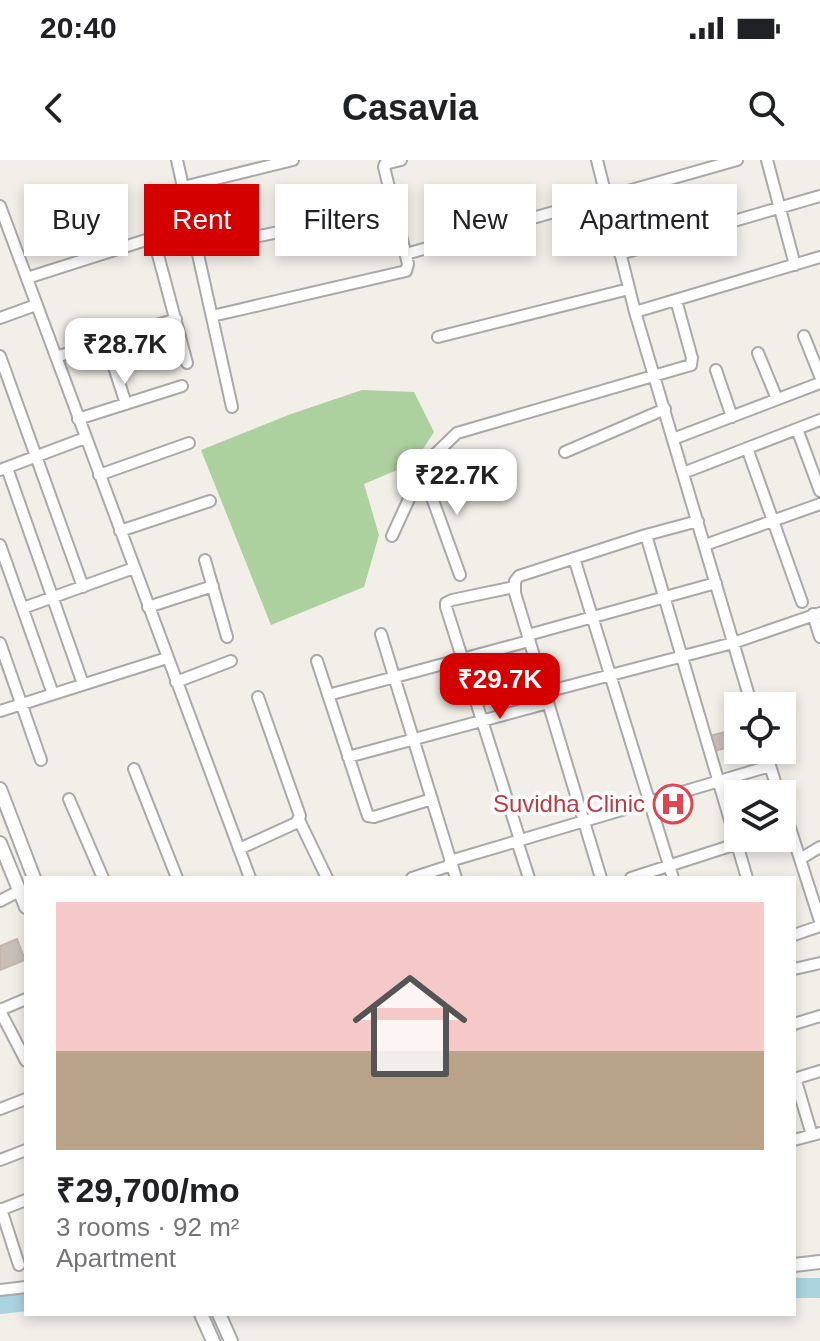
<!DOCTYPE html>
<meta charset="utf-8">
<style>
:root{--surface:#fff;--page:#f2f2f2;--text:#202124;--muted:#757577;--line:#e0e0e0;--accent:#d40000}
body{margin:0;font-family:Arial,sans-serif;background:var(--page);color:var(--text);height:100vh;display:flex;flex-direction:column;font-size:30px;white-space:nowrap}
*{box-sizing:border-box;margin:0}
p{font-size:26px;color:var(--muted)}
.icon{flex:none;width:44px;height:44px;fill:none;stroke:currentColor;stroke-width:2;stroke-linecap:round;stroke-linejoin:round}
.map{position:relative;flex:1;overflow:hidden}
.drawer{position:absolute;left:24px;top:716px;width:772px;height:440px;display:flex;flex-direction:column;background:var(--surface);border-radius:0px;box-shadow:0 4px 12px #0003}
.drawer>*{flex:none}
.top-card{position:absolute;left:24px;top:24px;width:772px;height:72px;display:flex;gap:16px}
.fabs{position:absolute;left:724px;top:532px;display:grid;gap:16px}
.fabs a{display:grid;place-items:center;width:72px;height:72px;border-radius:0px;background:var(--surface);box-shadow:0 4px 12px #0003;font-size:40px}
.price{position:absolute;translate:-50% -68px;padding:0 18px;border-radius:16px;background:#fff;color:#222;font-size:26px;line-height:52px;filter:drop-shadow(0 2px 4px #0008)}
.price::after{content:'';position:absolute;left:50%;top:48px;width:24px;height:18px;margin-left:-12px;background:inherit;clip-path:polygon(0 0,100% 0,50% 100%)}
.price.on{background:var(--accent);color:#fff}
ul{padding:0;list-style:none}
li{display:grid;align-content:center;gap:16px;height:424px;padding:0 32px}
li+li{border-top:2px solid var(--line)}
li span{display:grid;place-items:center;height:248px;border-radius:0px;color:#555}
li>.icon{margin-inline-start:auto}
span .icon{width:144px;height:144px;fill:#fffc;stroke-width:1}
li b{font-size:34px}
.chip{padding:0 28px;border-radius:0px;background:var(--surface);box-shadow:0 4px 12px #0003;font-size:28px;line-height:72px}
.chip.on{background:var(--accent);color:#fff}
.status{display:flex;justify-content:space-between;align-items:center;height:56px;padding:0 40px;background:var(--surface);direction:ltr}
.status svg{height:22px;fill:currentColor}
header{display:flex;justify-content:space-between;align-items:center;height:104px;padding:0 32px;background:var(--surface);font-size:36px;font-weight:700}
.map>svg:first-child{display:block}
</style>
<div class="status"><b>20:40</b><svg viewBox="0 0 49 12"><path d="M0 12V9h3v3zM5 12V6h3v6zM10 12V3h3v9zM15 12V0h3v12zM26 1h20v11H26zM47 4h2v5h-2z"/></svg></div>
<header><svg class="icon" aria-label="back" viewBox="0 0 24 24"><path d="M15 5l-7 7 7 7"/></svg>Casavia<svg class="icon" aria-label="search" viewBox="0 0 24 24"><circle cx="10" cy="10" r="6"/><path d="M15 15l6 6"/></svg></header>
<div class="map">
<svg width="820" height="1181" viewBox="0 0 820 1181">
<rect width="100%" height="100%" fill="#f2efe9"/>
<!-- forest -->
<path fill="#add19e" d="M 362,230 L 414,232 L 434,272 L 414,303 L 364,324 L 379,375 L 364,427 L 271,465 L 201,290 L 291,254 Z"/>
<g fill="none" stroke-linecap="round" stroke-linejoin="round">
<!-- river -->
<path stroke="#aad3df" stroke-width="20" d="M 794,1128 L 820,1128
M 0,1144 L 26,1141"/>
</g>
<!-- building -->
<path fill="#c7bfb8" stroke="#c4b6ab" stroke-width="2" d="M 736,569 L 738,585 L 710,592 L 706,577 Z
M 682,636 L 683,644 L 659,650 L 657,642 Z
M 17,779 L 25,800 L 0,810 L 0,786 Z"/>
<g fill="none" stroke-linecap="round" stroke-linejoin="round">
<defs>
<path id="minor" d="M 177,0 L 232,247
M 597,0 L 635,152 L 752,546
M 767,0 L 795,105
M 183,27 L 293,0
M 0,46 L 250,718
M 197,89 L 394,48
M 406,94 L 737,0
M 620,94 L 820,36
M 27,118 L 146,80 L 154,80 L 187,203
M 635,152 L 820,97
M 212,156 L 406,111 L 408,104 L 384,7 L 385,4 L 401,0
M 0,158 L 36,145
M 804,176 L 820,216
M 438,177 L 629,129
M 106,182 L 126,244
M 758,193 L 777,239
M 0,196 L 83,427
M 56,197 L 176,159
M 716,210 L 732,257
M 78,259 L 182,226
M 797,269 L 820,331
M 673,279 L 820,223
M 747,288 L 802,442
M 565,292 L 665,249
M 7,308 L 83,524
M 0,310 L 85,278
M 422,310 L 460,415
M 683,313 L 820,260
M 99,315 L 189,283
M 120,371 L 210,341
M 646,375 L 747,718
M 392,376 L 425,304 L 457,273 L 691,205 L 692,198 L 676,140
M 0,385 L 53,534
M 705,385 L 820,344
M 574,398 L 673,718
M 205,400 L 227,477
M 514,427 L 452,440 L 446,443 L 446,447 L 520,680
M 148,447 L 213,426
M 23,448 L 134,408
M 813,454 L 820,477
M 381,474 L 456,718
M 528,475 L 716,423
M 0,483 L 41,600
M 317,501 L 368,656 L 374,657 L 432,639
M 176,522 L 231,501
M 546,532 L 733,483 L 820,453
M 328,535 L 529,481
M 0,551 L 167,498
M 765,590 L 779,634
M 348,597 L 548,543
M 134,609 L 177,718
M 69,639 L 103,718
M 782,643 L 820,761
M 299,660 L 327,718
M 517,681 L 529,718
M 239,689 L 296,663 L 300,656 L 258,537
M 800,699 L 820,687
M 450,701 L 770,606
M 412,718 L 452,705
M 601,718 L 515,433 L 515,421 L 519,416 L 646,375 L 698,361
M 631,718 L 755,678
M 0,741 L 19,731
M 794,775 L 820,766
M 794,809 L 820,803
M 0,850 L 26,839
M 0,851 L 26,901
M 794,864 L 820,856
M 795,918 L 812,975
M 794,919 L 820,911
M 0,949 L 26,939
M 794,980 L 820,973
M 0,1000 L 26,990
M 1,1049 L 19,1105
M 0,1050 L 26,1040
M 0,1130 L 26,1127"/>
<path id="tertiary" d="M 0,629 L 34,718
M 0,683 L 26,747
M 794,1105 L 820,1102
M 201,1154 L 213,1181
M 219,1154 L 231,1181"/>
</defs>
<!-- minor casing -->
<use href="#minor" stroke="#a9a9a9" stroke-width="14"/>
<!-- tertiary casing -->
<use href="#tertiary" stroke="#a9a9a9" stroke-width="16"/>
<!-- minor -->
<use href="#minor" stroke="#fff" stroke-width="10"/>
<!-- tertiary -->
<use href="#tertiary" stroke="#fff" stroke-width="12"/>
</g>
<!-- icons -->
<defs>
<symbol id="hospital-ring" viewBox="-11 -11 22 22"><circle r="9.5" fill="#fff" stroke="#e0444e" stroke-width="1.5"/><path d="M-5-5h3v3.5h4V-5h3V5h-3V1.5h-4V5h-3Z" fill="#e0444e"/></symbol>
</defs>
<g fill-rule="evenodd">
<use href="#hospital-ring" x="651" y="622" width="44" height="44"/>
</g>
<g text-anchor="middle" stroke-width="7" stroke-linejoin="round" paint-order="stroke">
<!-- health labels -->
<g font-size="24" fill="#be3a42" stroke="#fff" text-anchor="end">
<text x="645" y="652">Suvidha Clinic</text>
</g>
</g>
</svg>
<div class="fabs">
<a><svg class="icon" aria-label="locate" viewBox="0 0 24 24"><circle cx="12" cy="12" r="6"/><path d="M12 2v4M12 18v4M2 12h4M18 12h4"/></svg></a>
<a><svg class="icon" aria-label="layers" viewBox="0 0 24 24"><path d="M12 4l9 5-9 5-9-5zM3 14l9 5 9-5"/></svg></a>
</div>
<b class="price" style="left:125px;top:226px">₹28.7K</b>
<b class="price" style="left:457px;top:357px">₹22.7K</b>
<b class="price on" style="left:500px;top:561px">₹29.7K</b>
<div class="top-card">
<a class="chip">Buy</a>
<a class="chip on">Rent</a>
<a class="chip">Filters</a>
<a class="chip">New</a>
<a class="chip">Apartment</a>
</div>
<section class="drawer">
<ul>
<li><span style="background:linear-gradient(#f6c9c9 60%,#b9a48a 0)"><svg class="icon" aria-label="home" viewBox="0 0 24 24"><path d="M3 11l9-7 9 7M6 9v11h12V9"/></svg></span><div><b>₹29,700/mo</b><p>3 rooms · 92 m²</p><p>Apartment</p></div></li>
</ul>
</section>
</div>
